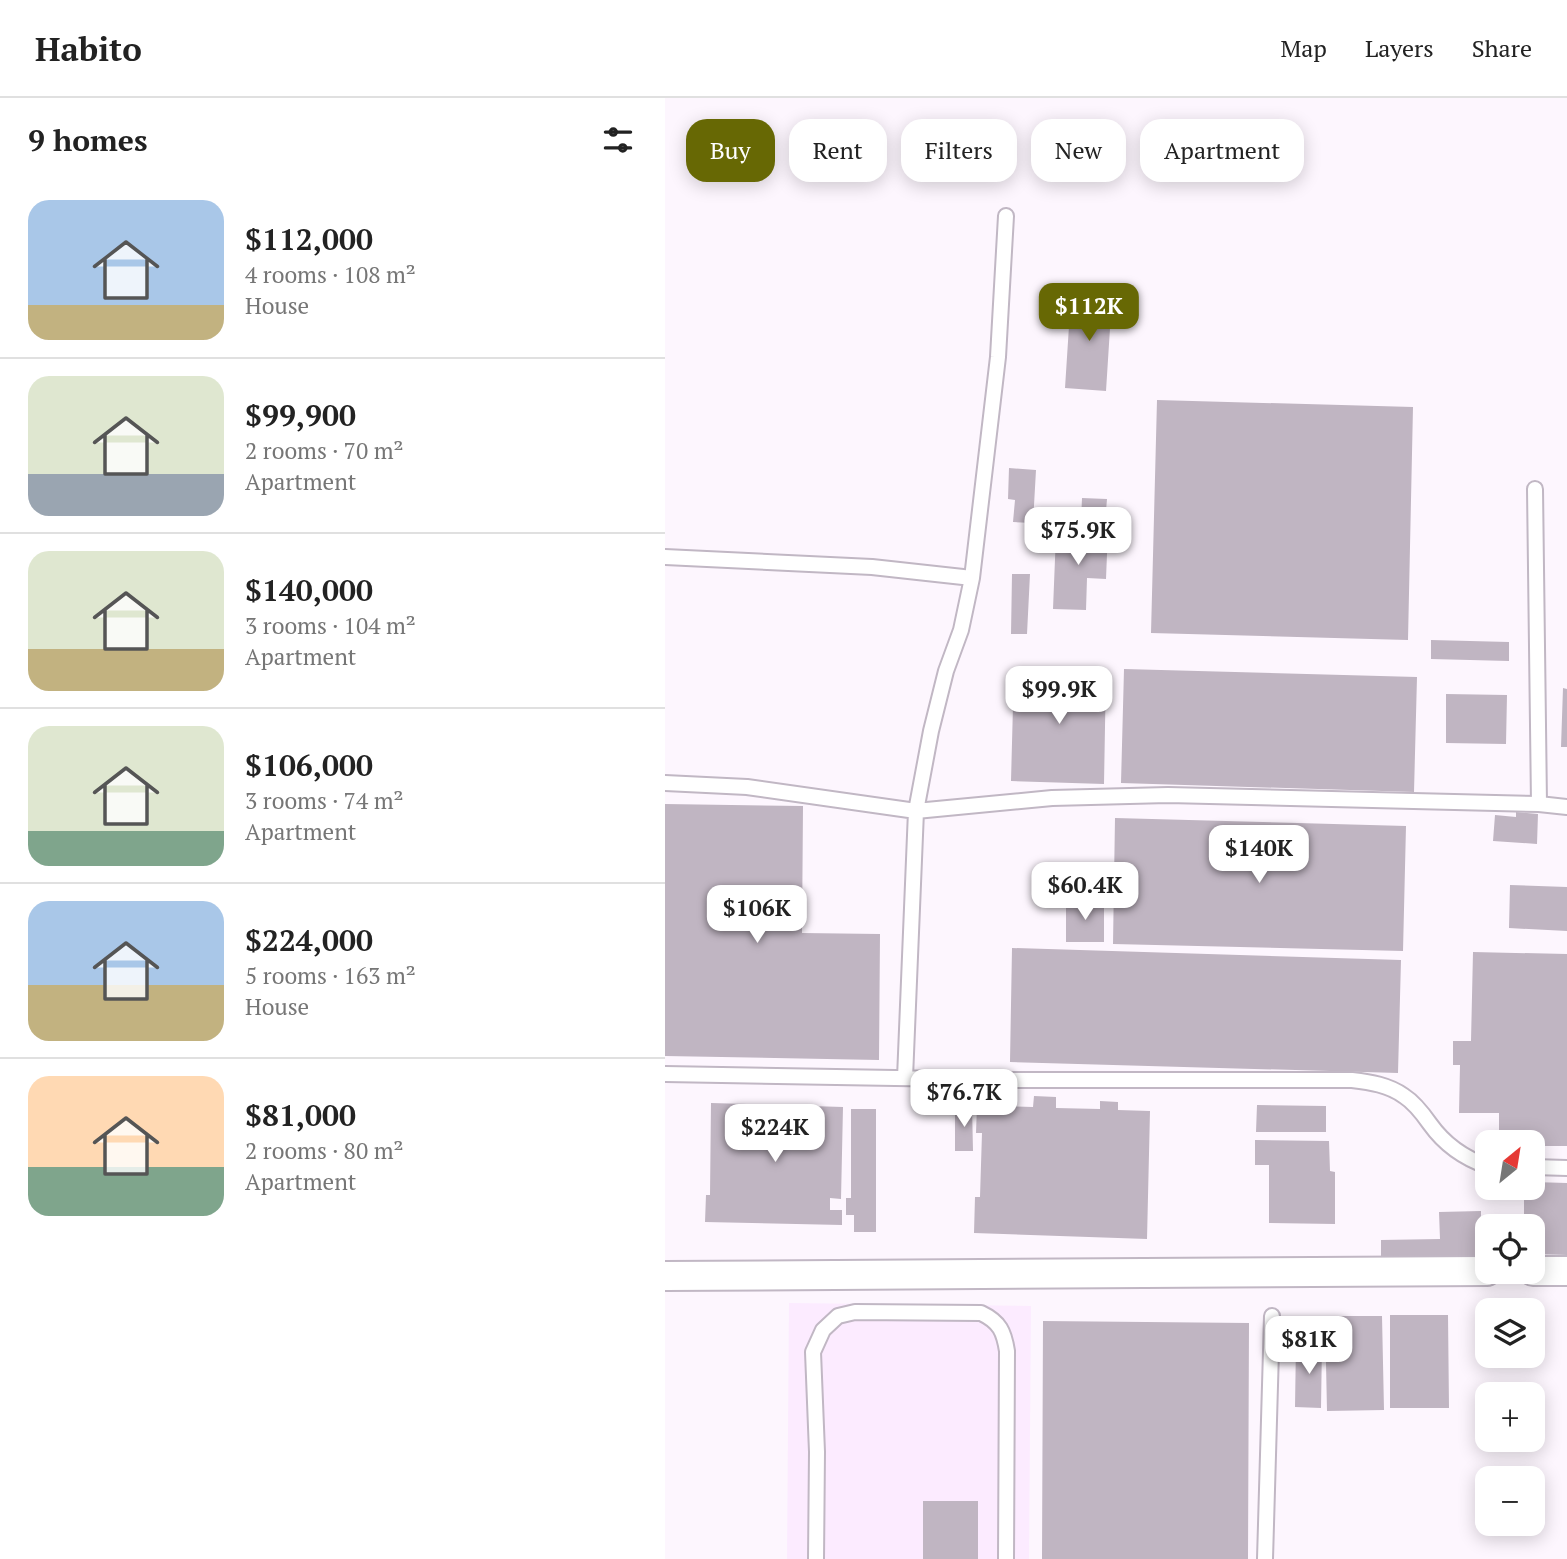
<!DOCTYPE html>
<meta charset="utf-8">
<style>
:root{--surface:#fff;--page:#f2f2f2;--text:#222;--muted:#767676;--line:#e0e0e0;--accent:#676804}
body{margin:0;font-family:"PT Serif",serif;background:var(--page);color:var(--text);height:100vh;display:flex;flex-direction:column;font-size:26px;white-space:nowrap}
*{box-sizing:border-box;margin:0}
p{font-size:23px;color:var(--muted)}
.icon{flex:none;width:38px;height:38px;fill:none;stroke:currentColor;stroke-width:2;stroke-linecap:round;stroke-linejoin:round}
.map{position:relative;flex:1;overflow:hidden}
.panel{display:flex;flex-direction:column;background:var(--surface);width:665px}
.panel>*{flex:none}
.banner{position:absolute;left:21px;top:21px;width:665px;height:63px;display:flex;gap:14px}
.needle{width:46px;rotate:30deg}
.fabs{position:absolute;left:810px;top:1032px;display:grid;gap:14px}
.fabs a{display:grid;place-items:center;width:70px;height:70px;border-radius:14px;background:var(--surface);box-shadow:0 4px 18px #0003;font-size:35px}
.price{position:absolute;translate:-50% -60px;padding:0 16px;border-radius:14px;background:#fff;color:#222;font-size:23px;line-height:46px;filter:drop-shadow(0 2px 4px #0008)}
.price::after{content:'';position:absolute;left:50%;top:42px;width:21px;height:16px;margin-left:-10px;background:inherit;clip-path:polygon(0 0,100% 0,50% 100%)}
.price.current{background:var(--accent);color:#fff}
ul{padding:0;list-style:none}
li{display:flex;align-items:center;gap:21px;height:175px;padding:0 28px}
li+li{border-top:2px solid var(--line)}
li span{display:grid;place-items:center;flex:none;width:196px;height:140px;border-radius:21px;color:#555}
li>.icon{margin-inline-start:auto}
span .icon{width:84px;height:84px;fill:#fffc;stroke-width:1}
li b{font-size:30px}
h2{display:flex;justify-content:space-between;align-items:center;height:84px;padding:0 28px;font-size:30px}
.pill{padding:0 24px;border-radius:21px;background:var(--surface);box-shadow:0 4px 18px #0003;font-size:24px;line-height:63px}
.pill.current{background:var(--accent);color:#fff}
header{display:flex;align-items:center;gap:42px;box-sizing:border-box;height:98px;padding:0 35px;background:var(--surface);border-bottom:2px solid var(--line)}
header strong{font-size:33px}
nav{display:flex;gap:38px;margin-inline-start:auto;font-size:24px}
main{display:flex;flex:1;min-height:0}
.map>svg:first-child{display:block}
</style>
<header>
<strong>Habito</strong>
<nav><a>Map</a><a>Layers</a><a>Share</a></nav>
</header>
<main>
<section class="panel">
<h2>9 homes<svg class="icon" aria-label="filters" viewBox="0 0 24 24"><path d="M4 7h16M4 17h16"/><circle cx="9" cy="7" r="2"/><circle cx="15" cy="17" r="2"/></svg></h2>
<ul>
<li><span style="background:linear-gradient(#a9c7e8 75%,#c2b280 0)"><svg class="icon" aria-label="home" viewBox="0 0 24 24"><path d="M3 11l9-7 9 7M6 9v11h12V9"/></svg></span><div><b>$112,000</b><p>4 rooms · 108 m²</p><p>House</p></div></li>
<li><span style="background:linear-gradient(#dfe7d0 70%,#9aa5b1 0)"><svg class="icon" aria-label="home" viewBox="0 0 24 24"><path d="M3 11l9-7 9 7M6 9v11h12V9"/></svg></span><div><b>$99,900</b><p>2 rooms · 70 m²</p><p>Apartment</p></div></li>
<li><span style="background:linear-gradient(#dfe7d0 70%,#c2b280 0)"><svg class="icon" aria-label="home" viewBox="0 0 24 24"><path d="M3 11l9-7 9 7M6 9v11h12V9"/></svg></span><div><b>$140,000</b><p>3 rooms · 104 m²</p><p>Apartment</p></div></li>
<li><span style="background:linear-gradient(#dfe7d0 75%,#7fa58c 0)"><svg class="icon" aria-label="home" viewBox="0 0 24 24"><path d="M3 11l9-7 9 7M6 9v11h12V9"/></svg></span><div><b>$106,000</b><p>3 rooms · 74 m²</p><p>Apartment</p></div></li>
<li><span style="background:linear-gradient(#a9c7e8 60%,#c2b280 0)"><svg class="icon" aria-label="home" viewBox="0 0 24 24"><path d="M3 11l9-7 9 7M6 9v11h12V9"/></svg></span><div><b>$224,000</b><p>5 rooms · 163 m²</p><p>House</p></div></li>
<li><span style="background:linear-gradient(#ffd9b3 65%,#7fa58c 0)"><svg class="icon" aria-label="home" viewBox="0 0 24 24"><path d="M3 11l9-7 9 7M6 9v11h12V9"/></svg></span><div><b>$81,000</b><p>2 rooms · 80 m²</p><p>Apartment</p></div></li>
</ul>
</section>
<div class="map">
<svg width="902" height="1461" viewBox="0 0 902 1461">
<rect width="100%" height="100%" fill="#fdf6fe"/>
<!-- built -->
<path fill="#fcebff" d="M 124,1205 L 366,1208 L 364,1461 L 122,1461 Z"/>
<!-- building -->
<path fill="#c0b5c2" d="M 406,197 L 447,199 L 441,293 L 400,290 Z
M 492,302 L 748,309 L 743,542 L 486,535 Z
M 344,370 L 371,372 L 368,425 L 348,424 L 350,402 L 343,401 Z
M 417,400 L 442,401 L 440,425 L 416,424 Z
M 420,430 L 443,431 L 441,481 L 422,480 L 421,512 L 388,511 L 391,436 L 420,437 Z
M 347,476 L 365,476 L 362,536 L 346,536 Z
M 766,542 L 844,544 L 844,563 L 766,561 Z
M 349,570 L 441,572 L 439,686 L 346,683 Z
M 459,571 L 752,579 L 749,694 L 456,685 Z
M 898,590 L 902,591 L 902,649 L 896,649 Z
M 781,596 L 842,597 L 841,646 L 781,645 Z
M 0,706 L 138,708 L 137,835 L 215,836 L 214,962 L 0,958 Z
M 851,714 L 873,716 L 872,746 L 828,743 L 830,717 L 851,719 Z
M 450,720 L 741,728 L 738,853 L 448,846 Z
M 845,787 L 902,789 L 902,833 L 844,830 Z
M 401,804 L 439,804 L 439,844 L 401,844 Z
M 347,850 L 736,862 L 733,975 L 345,964 Z
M 808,854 L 902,856 L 902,1048 L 868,1048 L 868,1045 L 834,1045 L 834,1015 L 794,1015 L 795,967 L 788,967 L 788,943 L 806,943 Z
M 369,998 L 391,999 L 391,1010 L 435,1011 L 435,1003 L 453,1004 L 453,1012 L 485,1013 L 482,1141 L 309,1135 L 310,1099 L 315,1099 L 317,1035 L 311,1035 L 312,1007 L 368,1009 Z
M 46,1005 L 178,1009 L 176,1101 L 165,1100 L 165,1112 L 177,1112 L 177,1127 L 40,1124 L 41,1097 L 45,1097 Z
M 592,1007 L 661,1008 L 661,1034 L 591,1034 Z
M 307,1008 L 308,1053 L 290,1053 L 290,1009 Z
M 186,1011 L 211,1011 L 211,1134 L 189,1134 L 189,1117 L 181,1117 L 181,1100 L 186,1100 Z
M 590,1042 L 664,1043 L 665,1073 L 670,1074 L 670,1126 L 604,1125 L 604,1067 L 590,1067 Z
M 868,1084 L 902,1085 L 902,1157 L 868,1156 L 868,1129 L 859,1129 L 859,1090 L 868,1090 Z
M 816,1113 L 816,1161 L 716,1162 L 716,1142 L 775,1141 L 774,1114 Z
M 725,1217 L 783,1217 L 784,1310 L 725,1310 Z
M 660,1218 L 717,1218 L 719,1312 L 662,1313 Z
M 378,1223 L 584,1225 L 583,1461 L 377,1461 Z
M 631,1245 L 657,1246 L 656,1310 L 630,1309 Z
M 258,1403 L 313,1403 L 313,1461 L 258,1461 Z"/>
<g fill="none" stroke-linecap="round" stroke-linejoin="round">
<defs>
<path id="service" d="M 341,118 L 333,259 L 307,480 L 296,532 L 281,573 L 266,633 L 251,713 L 387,700 L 503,697 L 874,706 L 902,709
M 870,391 L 874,706
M 0,459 L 207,469 L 307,480
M 0,685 L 82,689 L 251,713 L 240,980
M 0,976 L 349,982 L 687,982 C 705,984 724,987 739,998 C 750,1005 758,1016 765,1026 C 780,1047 799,1060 822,1068
M 868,1069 L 902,1070
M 151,1461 L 152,1354 L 148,1254 L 158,1232 L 173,1218 L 190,1214 L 316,1215 C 335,1224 339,1234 342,1253 L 341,1461
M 600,1461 L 607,1218"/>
<path id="minor" d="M 868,1173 L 902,1173
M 0,1178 L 822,1173"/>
</defs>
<!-- service casing -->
<use href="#service" stroke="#c1b7c4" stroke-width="18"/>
<!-- minor casing -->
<use href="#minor" stroke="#c1b7c4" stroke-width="32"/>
<!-- service -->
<use href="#service" stroke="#fff" stroke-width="14"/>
<!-- minor -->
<use href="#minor" stroke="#fff" stroke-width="28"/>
</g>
</svg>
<div class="fabs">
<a><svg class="needle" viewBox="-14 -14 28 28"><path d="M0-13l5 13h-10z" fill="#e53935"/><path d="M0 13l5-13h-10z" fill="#767676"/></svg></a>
<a><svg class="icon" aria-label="locate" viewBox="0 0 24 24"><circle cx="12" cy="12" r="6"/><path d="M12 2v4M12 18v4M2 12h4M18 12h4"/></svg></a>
<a><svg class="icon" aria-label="layers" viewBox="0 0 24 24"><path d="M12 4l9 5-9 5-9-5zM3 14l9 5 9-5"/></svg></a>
<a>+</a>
<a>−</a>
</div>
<b class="price current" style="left:424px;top:245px">$112K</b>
<b class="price" style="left:413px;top:469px">$75.9K</b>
<b class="price" style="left:394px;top:628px">$99.9K</b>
<b class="price" style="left:594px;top:787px">$140K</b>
<b class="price" style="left:420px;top:824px">$60.4K</b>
<b class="price" style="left:92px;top:847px">$106K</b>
<b class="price" style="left:299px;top:1031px">$76.7K</b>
<b class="price" style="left:110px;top:1066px">$224K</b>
<b class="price" style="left:644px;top:1278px">$81K</b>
<div class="banner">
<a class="pill current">Buy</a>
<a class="pill">Rent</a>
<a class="pill">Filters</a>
<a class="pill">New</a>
<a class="pill">Apartment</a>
</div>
</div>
</main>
